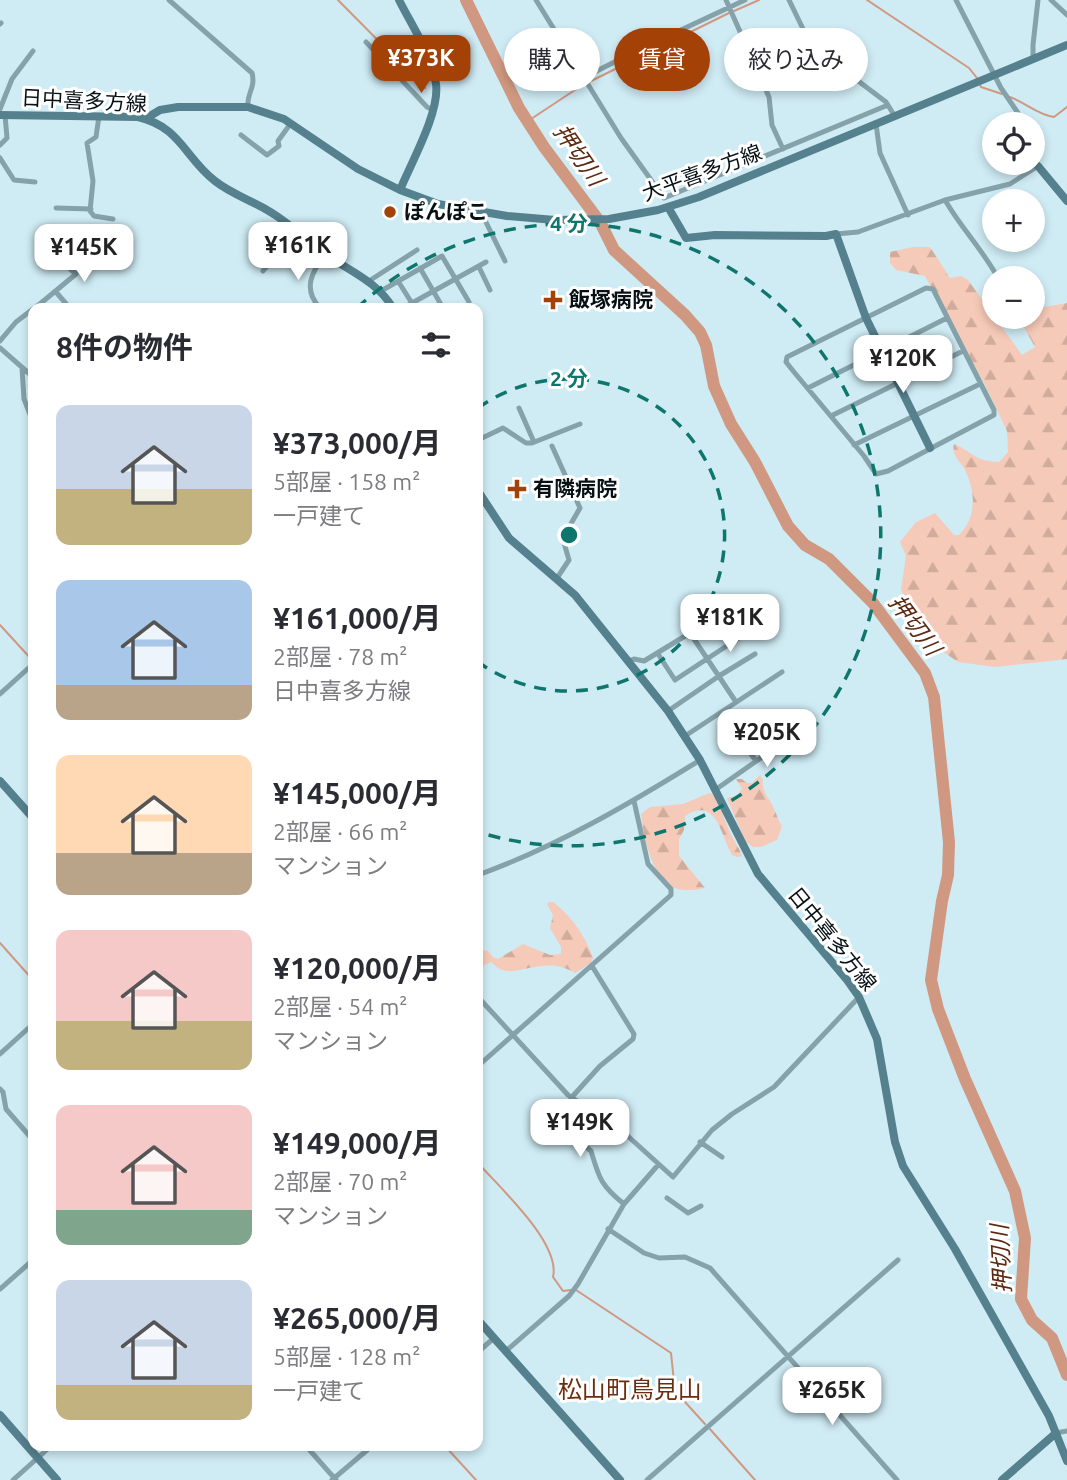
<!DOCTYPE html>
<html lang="ja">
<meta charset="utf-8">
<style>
:root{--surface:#fff;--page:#f7f7f7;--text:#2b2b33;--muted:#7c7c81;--accent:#a44106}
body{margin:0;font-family:Ubuntu,"Noto Sans JP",sans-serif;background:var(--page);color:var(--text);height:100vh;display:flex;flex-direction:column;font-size:26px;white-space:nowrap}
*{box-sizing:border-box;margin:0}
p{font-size:23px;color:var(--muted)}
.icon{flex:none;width:38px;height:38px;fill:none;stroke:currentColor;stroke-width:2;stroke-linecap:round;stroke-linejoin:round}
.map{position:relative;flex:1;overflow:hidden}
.side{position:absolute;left:28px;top:303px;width:455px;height:1148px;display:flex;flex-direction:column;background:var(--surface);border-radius:14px;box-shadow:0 4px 10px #0003}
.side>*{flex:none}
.hud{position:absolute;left:504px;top:28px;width:457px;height:63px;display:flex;gap:14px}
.controls{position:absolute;left:982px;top:112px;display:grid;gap:14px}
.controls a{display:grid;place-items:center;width:63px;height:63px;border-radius:50%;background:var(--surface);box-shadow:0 4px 10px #0003;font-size:35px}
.price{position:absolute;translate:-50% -60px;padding:0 16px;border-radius:14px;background:#fff;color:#222;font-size:23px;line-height:46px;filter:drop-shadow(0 2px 4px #0008)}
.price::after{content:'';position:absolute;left:50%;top:42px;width:21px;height:16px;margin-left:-10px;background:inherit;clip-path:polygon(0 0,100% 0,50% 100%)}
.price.on{background:var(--accent);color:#fff}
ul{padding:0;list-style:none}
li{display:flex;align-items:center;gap:21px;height:175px;padding:0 28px}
li span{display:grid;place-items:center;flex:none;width:196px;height:140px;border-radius:14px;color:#555}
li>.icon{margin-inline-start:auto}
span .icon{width:84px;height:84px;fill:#fffc;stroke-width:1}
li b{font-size:30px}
h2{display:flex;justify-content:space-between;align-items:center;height:84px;padding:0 28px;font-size:30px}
.pill{padding:0 24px;border-radius:32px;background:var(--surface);box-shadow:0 4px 10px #0003;font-size:24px;line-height:63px}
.pill.on{background:var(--accent);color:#fff}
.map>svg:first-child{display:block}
</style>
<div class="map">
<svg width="1067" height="1480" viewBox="0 0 1067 1480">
<defs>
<pattern id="forest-firs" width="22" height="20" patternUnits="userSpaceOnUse" patternTransform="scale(1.75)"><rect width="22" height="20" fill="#f6cab8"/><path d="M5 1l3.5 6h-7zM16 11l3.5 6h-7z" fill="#d1ac9d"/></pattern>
</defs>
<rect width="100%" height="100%" fill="#cfebf4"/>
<!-- forest -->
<path fill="url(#forest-firs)" d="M 913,247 L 930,247 L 950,278 L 961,276 L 968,280 L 1022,355 L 1035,347 L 1018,317 L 1032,317 L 1033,309 L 1067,303 L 1067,659 L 995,667 L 958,662 L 929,642 L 913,621 L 901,589 L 906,556 L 900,542 L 916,522 L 935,513 L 954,535 L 959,535 C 977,518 976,490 964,468 C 959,460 951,455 954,444 C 975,453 973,461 999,462 L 1008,452 L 1007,431 L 984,383 L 925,276 L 896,270 L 890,263 L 890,252 Z
M 760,775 L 763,780 C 761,793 770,798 774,809 C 777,815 778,820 782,826 L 777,840 L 761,847 L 753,847 L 745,841 L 727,798 L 736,796 L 742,789 L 736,779 L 742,779 L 747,783 L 752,783 Z
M 709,793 L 715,795 C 721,808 725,822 731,835 C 735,842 739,848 742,856 L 737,857 L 732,855 C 720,834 717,796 685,816 L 684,830 L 679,839 L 679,856 L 705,888 C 698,890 685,891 678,889 C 653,884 643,835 641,814 L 650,807 L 683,804 Z
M 549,902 L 553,902 C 572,917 585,935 593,958 L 591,963 L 575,973 C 545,954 518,978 500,969 C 496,967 494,964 491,962 L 483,966 L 478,964 L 478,952 L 487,950 L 493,957 L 498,959 L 523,944 L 550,955 L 561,954 L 561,947 L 550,928 L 553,915 L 547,904 Z"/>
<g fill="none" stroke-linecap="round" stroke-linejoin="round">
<!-- stream -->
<path stroke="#d09881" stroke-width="2" d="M 338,0 L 425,88
M 867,0 L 969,68 L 977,78
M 734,11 L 759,0
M 589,82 L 729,13
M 979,83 L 981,87 L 1002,94
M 1010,97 C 1026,103 1038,115 1054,117 L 1067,107
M 528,121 L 584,84
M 0,625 L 33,661
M 0,943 L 33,980
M 478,1163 C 499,1187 561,1243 553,1277 L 563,1291 L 571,1290
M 576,1290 L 671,1353 L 675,1391 L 705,1424
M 709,1428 L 755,1480
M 445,1446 L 476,1480"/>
<!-- river -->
<path stroke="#d09881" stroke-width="12" d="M 466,0 L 519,108 L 544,147 L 600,222 L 614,250 L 685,315 L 700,332 L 706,345 L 714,386 L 731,424 L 755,462 L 788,526 L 805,545 L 829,559 L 873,603 L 925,673 L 934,697 L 949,842 L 948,875 L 942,901 L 931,980 L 938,1009 L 965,1079 L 1015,1191 L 1025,1238 L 1021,1299 L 1032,1320 L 1052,1338 L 1067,1375"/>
<!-- street -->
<path stroke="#85a1aa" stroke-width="5" d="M 169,0 L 252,73 C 256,88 246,94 248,107
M 536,0 L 621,138 L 664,198 L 888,105
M 726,0 L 769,97 L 772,125 L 783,149
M 789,0 L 805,33 L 804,40
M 956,0 L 1001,88 L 1018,113 L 1020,124
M 1051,0 L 1067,15
M 0,24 L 1,23
M 366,42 L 427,107 L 433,110
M 748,54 L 776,35 L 800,37 L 886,102 L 894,115
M 1033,58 L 1033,45 L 1038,0
M 583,78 L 638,50 L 745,0
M 0,109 L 12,79 L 33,51
M 99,116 L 96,137 L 87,143 L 93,181 L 90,211 L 94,216 L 113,219
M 876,124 L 880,153 L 908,215
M 241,135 L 267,155 L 279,146 L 278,141 L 291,123
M 0,145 L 7,138 L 5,115
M 0,158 L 14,180 L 35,182
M 945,200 C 961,228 983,250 998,278
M 56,208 L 91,209
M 481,212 L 505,261
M 836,234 L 858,232 L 945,200 L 1010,184 L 1038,166 L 1032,157
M 479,267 L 490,290
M 420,268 L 443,308
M 263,271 L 296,231
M 369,281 L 417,250
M 398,281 L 415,308
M 926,288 L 933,289 L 994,410 L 994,415 L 888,471 L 876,474 L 864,456 L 794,372 L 786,362 L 787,357 Z
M 381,291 L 442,256 L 469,302
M 56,292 L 68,306
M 35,308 L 76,274 L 54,255
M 320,308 C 302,289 312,272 325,254
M 403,308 L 486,262
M 0,341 L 16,322 L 33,309
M 0,348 L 33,377
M 22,368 L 24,399 L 33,422
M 808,388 L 947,318
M 519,408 L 534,442
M 831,416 L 963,351
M 478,440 L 503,428 L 526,443 L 532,443 L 580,424
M 854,445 L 980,384
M 552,446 L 580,508 L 565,534 L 564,543 L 569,560 L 557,578
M 658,654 L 675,680 L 760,624
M 628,661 L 634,659 L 644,661 L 690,633 L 736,702
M 0,694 L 33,664
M 668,711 L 719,676 L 755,654
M 775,713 L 792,736
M 685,736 L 782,672
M 739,738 L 756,761
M 715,790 L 805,727
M 478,875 C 556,847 629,804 700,760
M 478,997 L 568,1095 L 620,1129 L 673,1177 L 712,1130 L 732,1114 L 774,1087 L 859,997
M 0,1054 L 33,1024
M 478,1066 L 671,895 L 671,889 L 648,864 L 634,801
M 0,1089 L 3,1092 L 6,1109 L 33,1140
M 571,1098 L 600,1066 L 633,1039 L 634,1034 L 592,966
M 593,1113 L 575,1138 L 591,1151 C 599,1178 601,1186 624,1204
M 700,1142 L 722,1157
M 667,1198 L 688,1213 L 701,1206
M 608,1229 L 644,1253 L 659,1258 L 685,1257 L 710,1268 L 897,1480
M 0,1289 L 33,1260
M 506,1351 L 569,1296 L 578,1284 L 624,1204 L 658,1165
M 478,1352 L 494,1338
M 1056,1433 L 1067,1431
M 306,1446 L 336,1480
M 13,1480 L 51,1446
M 332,1480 L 372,1446
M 647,1480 L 898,1260"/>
<!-- secondary -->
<path stroke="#55808d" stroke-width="8" d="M 399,0 C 412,26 432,55 436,84 C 440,112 411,163 400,190
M 0,115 L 138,117 C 181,127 184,157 215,181 C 230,193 250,200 267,210 C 287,221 304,238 323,252 C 348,271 376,280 393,308
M 145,119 L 160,110 L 178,107 L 248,107 L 284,119 L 358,169 L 400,190 L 438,204 L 507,216 L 555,220 L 609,219 L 658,210 L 699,197 L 1067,45
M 1038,166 L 1067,201
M 668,207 L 686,238 L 715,235 L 826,236 L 836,234 L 866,318 L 930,448
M 478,491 L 509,538 L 575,595 L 668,711 L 700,760 L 758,874 L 847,980 L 859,997 L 877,1039 L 895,1142 L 903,1166 L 955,1249 L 1049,1416 L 1067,1461
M 0,781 L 33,818
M 478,1320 L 620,1480
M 0,1415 L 57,1480
M 1002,1480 L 1056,1433"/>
</g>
<!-- distance rings -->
<g fill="none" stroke="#0f766e" stroke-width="3.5" stroke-dasharray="12 9">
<path d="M478 408A156 156 0 1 1 478 662"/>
<path d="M357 308A311 311 0 1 1 478 832"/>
</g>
<!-- markers -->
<g fill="#a44106" stroke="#fff" stroke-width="2.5">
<circle cx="390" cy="212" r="7"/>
<path d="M549.5 289.5h7v7h7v7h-7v7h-7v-7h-7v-7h7z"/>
<path d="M513.5 478.5h7v7h7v7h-7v7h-7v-7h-7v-7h7z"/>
</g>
<g text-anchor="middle" stroke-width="6" stroke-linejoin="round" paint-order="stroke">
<!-- street labels -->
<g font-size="21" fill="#071114" stroke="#fff">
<text transform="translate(84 101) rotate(3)" y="7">日中喜多方線</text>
<text transform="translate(702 173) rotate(-20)" y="7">大平喜多方線</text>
<text transform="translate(832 939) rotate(51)" y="7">日中喜多方線</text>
</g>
<!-- poi labels -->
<g font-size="21" font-weight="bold" fill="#071114" stroke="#fff" text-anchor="start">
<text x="404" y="219">ぽんぽこ</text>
<text x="569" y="307">飯塚病院</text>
<text x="533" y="496">有隣病院</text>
</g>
<!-- water labels -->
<g font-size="23" font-style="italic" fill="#5c280f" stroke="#fff">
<text transform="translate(579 155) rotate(55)" y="8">押切川</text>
<text transform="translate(915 625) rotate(53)" y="8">押切川</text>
<text transform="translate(1001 1259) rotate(-93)" y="8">押切川</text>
</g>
<!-- quarter labels -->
<g font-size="24" fill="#6d2d0d" stroke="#fff">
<text x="630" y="1398">松山町鳥見山</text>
</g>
</g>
<circle cx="569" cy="535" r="10" fill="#0f766e" stroke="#fff" stroke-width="3.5"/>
<g font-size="21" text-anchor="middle" font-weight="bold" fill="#0f766e" stroke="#fff" stroke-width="6" stroke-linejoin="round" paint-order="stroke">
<text x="569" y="231">4 分</text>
<text x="569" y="386">2 分</text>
</g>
</svg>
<div class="controls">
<a><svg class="icon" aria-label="locate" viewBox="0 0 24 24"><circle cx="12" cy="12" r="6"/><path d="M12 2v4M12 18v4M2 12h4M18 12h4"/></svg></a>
<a>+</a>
<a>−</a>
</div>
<b class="price on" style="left:421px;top:95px">¥373K</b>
<b class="price" style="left:298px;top:282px">¥161K</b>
<b class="price" style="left:84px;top:284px">¥145K</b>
<b class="price" style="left:903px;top:395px">¥120K</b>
<b class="price" style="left:730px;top:654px">¥181K</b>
<b class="price" style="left:767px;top:769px">¥205K</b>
<b class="price" style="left:580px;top:1159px">¥149K</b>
<b class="price" style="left:832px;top:1427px">¥265K</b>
<div class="hud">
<a class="pill">購入</a>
<a class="pill on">賃貸</a>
<a class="pill">絞り込み</a>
</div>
<section class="side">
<h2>8件の物件<svg class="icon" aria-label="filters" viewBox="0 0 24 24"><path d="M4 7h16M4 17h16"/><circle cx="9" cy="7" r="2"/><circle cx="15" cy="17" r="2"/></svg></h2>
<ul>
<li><span style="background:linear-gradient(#c9d6e8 60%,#c2b280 0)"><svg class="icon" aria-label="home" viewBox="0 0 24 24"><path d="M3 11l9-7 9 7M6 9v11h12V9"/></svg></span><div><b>¥373,000/月</b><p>5部屋 · 158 m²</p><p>一戸建て</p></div></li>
<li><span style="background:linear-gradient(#a9c7e8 75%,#b9a48a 0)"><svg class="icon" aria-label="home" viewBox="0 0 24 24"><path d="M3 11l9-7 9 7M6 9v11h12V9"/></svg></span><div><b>¥161,000/月</b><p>2部屋 · 78 m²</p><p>日中喜多方線</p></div></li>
<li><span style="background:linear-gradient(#ffd9b3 70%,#b9a48a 0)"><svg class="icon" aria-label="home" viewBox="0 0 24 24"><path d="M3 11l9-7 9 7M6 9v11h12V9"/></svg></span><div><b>¥145,000/月</b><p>2部屋 · 66 m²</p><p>マンション</p></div></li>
<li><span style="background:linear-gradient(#f6c9c9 65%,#c2b280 0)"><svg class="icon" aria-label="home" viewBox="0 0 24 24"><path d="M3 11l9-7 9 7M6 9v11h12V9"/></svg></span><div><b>¥120,000/月</b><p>2部屋 · 54 m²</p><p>マンション</p></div></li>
<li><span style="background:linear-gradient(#f6c9c9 75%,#7fa58c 0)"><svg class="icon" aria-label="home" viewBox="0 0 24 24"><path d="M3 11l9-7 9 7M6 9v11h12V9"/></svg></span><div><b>¥149,000/月</b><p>2部屋 · 70 m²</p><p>マンション</p></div></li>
<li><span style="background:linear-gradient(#c9d6e8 75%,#c2b280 0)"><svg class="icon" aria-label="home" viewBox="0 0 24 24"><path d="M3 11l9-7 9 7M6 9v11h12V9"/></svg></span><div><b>¥265,000/月</b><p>5部屋 · 128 m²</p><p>一戸建て</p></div></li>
</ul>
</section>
</div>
